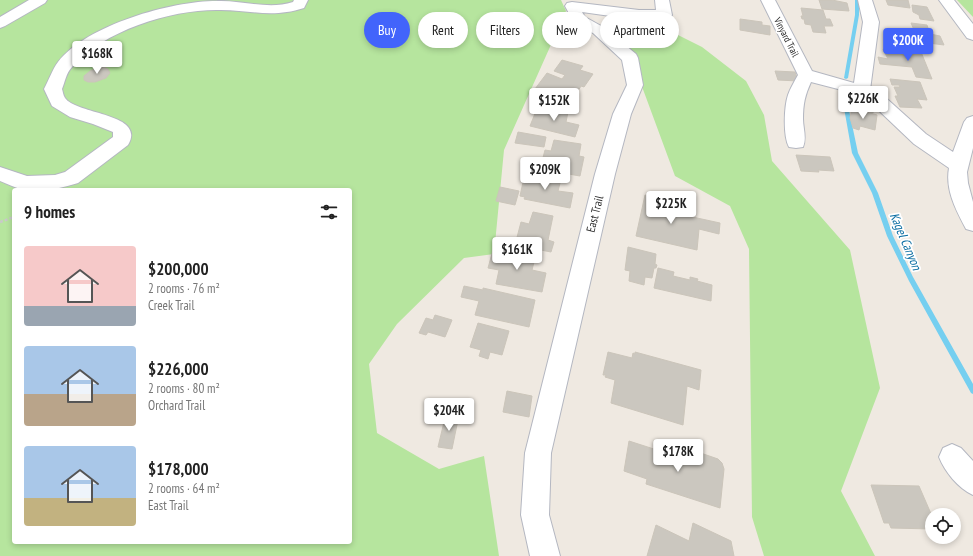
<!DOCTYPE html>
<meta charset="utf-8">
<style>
:root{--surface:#fff;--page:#f2f2f2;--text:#222;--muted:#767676;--accent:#4264fb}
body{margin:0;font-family:"PT Sans Narrow",sans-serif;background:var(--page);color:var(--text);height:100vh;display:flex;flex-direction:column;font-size:15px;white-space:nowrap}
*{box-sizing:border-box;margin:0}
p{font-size:13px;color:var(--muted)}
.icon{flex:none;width:22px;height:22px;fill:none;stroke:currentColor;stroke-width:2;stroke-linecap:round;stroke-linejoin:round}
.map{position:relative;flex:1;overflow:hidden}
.sheet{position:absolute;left:12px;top:188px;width:340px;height:356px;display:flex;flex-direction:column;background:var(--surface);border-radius:4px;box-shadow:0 2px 6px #0003}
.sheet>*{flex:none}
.guide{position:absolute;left:364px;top:12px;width:380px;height:36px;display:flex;gap:8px}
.fabs{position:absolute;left:925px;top:508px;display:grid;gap:8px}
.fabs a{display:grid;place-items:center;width:36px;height:36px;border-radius:50%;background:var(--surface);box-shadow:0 2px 6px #0003;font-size:20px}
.price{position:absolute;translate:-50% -34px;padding:0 9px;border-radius:4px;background:#fff;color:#222;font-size:13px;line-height:26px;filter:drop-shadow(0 1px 2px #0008)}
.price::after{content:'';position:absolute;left:50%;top:24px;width:12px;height:9px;margin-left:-6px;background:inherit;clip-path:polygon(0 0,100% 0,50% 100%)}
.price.active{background:var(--accent);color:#fff}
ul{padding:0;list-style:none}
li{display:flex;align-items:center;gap:12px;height:100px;padding:0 12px}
li span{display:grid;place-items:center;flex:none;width:112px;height:80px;border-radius:4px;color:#555}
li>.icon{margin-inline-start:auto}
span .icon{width:48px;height:48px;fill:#fffc;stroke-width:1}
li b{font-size:17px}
h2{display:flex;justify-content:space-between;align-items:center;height:48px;padding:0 12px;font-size:17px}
.tag{padding:0 14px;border-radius:18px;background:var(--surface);box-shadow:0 2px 6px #0003;font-size:14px;line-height:36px}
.tag.active{background:var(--accent);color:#fff}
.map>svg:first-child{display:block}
</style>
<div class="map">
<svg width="973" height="556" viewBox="0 0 973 556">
<rect width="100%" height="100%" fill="#efe9e1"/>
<!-- green -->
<path fill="#b6e59e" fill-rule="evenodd" d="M 0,0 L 561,0 L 566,11 L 504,150 L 494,254 L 464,258 L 397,324 L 369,364 L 377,433 L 439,469 L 484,456 L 499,556 L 0,556 ZM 14,190 L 350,190 L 350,542 L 14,542 Z
M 957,0 L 973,0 L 973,17 Z
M 609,17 L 666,29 L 702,47 L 746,81 L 764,115 L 772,161 L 850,250 L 880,388 L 841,491 L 875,556 L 764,556 L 752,517 L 749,249 L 730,206 L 675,176 L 627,46 Z"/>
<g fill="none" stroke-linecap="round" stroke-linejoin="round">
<!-- stream -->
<path fill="#75cff0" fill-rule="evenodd" d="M 855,0 L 859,0 L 859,15 L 848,78 L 846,79 L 844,78 L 855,15 Z
M 843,89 L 845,91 L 858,153 L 878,193 L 893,236 L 913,277 L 973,384 L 973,394 L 971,393 L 909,281 L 887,236 L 872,193 L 852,153 L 841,91 Z"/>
</g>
<!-- building -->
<path fill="#cbc7bf" stroke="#cbc5ba" d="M 819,0 L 832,0 L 847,3 L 849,11 L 822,9 Z
M 886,0 L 908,0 L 910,8 L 888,5 Z
M 912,5 L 927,7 L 934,21 L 920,19 L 919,15 L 913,12 Z
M 801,8 L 823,10 L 826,19 L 830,19 L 833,26 L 824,26 L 826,33 L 813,32 L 811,25 L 805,24 L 804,19 L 802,19 L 801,16 L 803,16 Z
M 740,19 L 762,22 L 762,25 L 770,26 L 770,35 L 740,30 Z
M 911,23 L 927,25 L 930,34 L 940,36 L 944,45 L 890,38 L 888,31 L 911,33 L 915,32 Z
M 902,41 L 917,43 L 921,51 L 905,50 Z
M 883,49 L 895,50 L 897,54 L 906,55 L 905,50 L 921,52 L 932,79 L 916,77 L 912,67 L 880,64 L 878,57 L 888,59 Z
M 562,60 L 583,66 L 580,70 L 593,74 L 584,87 L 581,86 L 573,99 L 571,98 L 567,105 L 532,93 L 547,73 L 562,79 L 565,75 L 554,71 Z
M 104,67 L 108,69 L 110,73 L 106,78 L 95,82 L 88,82 L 84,80 L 84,76 L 90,71 L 97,68 Z
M 775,71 L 795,72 L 798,81 L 778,80 Z
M 890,79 L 920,82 L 927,100 L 917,99 L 922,108 L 900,107 L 895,96 L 898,96 L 894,87 L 900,87 L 899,85 L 892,85 Z
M 856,98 L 874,102 L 873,113 L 856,109 Z
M 538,106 L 568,112 L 566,122 L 579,125 L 575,137 L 530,126 Z
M 852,108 L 877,115 L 875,130 L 860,126 L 859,130 L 853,128 L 850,118 Z
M 518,132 L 546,137 L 544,147 L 515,143 Z
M 554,140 L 581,144 L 579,156 L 584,157 L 580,176 L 540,169 L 545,150 L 551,151 Z
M 796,155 L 830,157 L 834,171 L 818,170 L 819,172 L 801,171 Z
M 525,173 L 561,179 L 558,191 L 573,193 L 570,208 L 524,199 L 525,197 L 520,196 Z
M 500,187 L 519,191 L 515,205 L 496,201 Z
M 645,195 L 667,200 L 665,211 L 720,223 L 719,234 L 699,229 L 697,250 L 636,236 Z
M 533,212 L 553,216 L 548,240 L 554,242 L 551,252 L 515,245 L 521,222 L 529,224 Z
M 628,247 L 656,254 L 655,264 L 657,265 L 656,268 L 654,268 L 652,278 L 645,277 L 644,285 L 629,281 L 630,271 L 625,270 Z
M 493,250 L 535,258 L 532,270 L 546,273 L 542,292 L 496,284 L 499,270 L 488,268 Z
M 658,268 L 674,272 L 673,276 L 690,280 L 690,277 L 698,279 L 697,281 L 712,285 L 711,301 L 654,288 Z
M 464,286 L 483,290 L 483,288 L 535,300 L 529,327 L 475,315 L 479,301 L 461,297 Z
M 435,315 L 452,320 L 445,337 L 428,332 L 426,335 L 419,333 L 426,318 L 433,320 Z
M 478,323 L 509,331 L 502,355 L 490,352 L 488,359 L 479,356 L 481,350 L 470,347 Z
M 608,352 L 632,358 L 633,353 L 635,354 L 635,352 L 701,370 L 699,390 L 687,386 L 683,425 L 611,403 L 615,380 L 605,377 L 606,375 L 603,375 Z
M 507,391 L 532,396 L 529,417 L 503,412 Z
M 451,413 L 459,415 L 452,449 L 438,447 L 444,422 L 448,423 Z
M 629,441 L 688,460 L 689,449 L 718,459 L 722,463 L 724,469 L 720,508 L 646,484 L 647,479 L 624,471 Z
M 871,485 L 919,486 L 932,516 L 932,529 L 891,528 L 889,523 L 884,523 Z
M 693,523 L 731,541 L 734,556 L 647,556 L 656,525 L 689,541 Z"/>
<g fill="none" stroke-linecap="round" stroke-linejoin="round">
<defs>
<path id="minor" d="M 29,0 L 47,0 L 45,3 L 5,26 L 0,28 L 0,17 Z
M 294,0 L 308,0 L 304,8 C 270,19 249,9 216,10 C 170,10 103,31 72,67 C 66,73 65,82 62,89 C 63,92 63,95 65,98 C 77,115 147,113 128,145 L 78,183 C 61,188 41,193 24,190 C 16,188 8,184 0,181 L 0,167 L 27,176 L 55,175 L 65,172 L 113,137 L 113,132 L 93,124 L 70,117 L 52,106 L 44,89 C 49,80 52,70 58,62 C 87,25 171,1 217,1 C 242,0 268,10 293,2 Z
M 655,0 L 669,0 L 672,15 L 669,18 L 639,20 L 582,12 L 585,17 L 603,27 L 636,54 L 638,58 L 643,85 L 631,114 L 615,174 L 551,453 L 549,515 L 560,556 L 530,556 L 521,515 L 525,453 L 595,174 L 613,114 L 627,85 L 622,60 L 593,33 L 574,23 L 565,6 L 567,3 L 572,2 L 639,10 L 656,10 Z
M 761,0 L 775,0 L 812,71 L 854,83 L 863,22 L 858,0 L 872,0 L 879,22 L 870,90 L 886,98 L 926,134 L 953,152 L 964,122 L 967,118 L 973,116 L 973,148 L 967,172 L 968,183 L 973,202 L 973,231 L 966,229 C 956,210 945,190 949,168 L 914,144 L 874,106 L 838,89 L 811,82 C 805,95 803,104 803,119 C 803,128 807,138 803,147 L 796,148 L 789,147 C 783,136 784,107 788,95 C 790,89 794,82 798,75 Z
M 939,0 L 954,0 L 973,24 L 973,40 L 967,38 Z
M 952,444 L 961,448 L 973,461 L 973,495 C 958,488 945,472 939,457 L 943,448 Z"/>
</defs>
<!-- minor casing -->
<use href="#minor" stroke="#b4b7c1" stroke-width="2"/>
<!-- path -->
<path stroke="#c9c9c9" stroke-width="2.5" stroke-dasharray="3 2" stroke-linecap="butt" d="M 0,222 L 14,217"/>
<!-- minor -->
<use href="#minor" fill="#fff" fill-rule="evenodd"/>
</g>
<g text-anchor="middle" stroke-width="3.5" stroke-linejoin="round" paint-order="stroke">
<!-- far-street labels -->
<g font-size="10" fill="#2e2e2e" stroke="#fff">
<text transform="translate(787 37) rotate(63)" y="4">Vinyard Trail</text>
</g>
<!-- street labels -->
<g font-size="12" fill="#2e2e2e" stroke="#fff">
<text transform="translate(595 214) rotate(-76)" y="4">East Trail</text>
</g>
<!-- water labels -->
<g font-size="13" font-style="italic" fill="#0d6fa3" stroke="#fff">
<text transform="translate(906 241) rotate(67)" y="5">Kagel Canyon</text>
</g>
</g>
</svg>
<div class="fabs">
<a><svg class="icon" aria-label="locate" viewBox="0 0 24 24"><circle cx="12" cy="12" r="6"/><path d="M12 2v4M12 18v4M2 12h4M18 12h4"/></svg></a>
</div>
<b class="price active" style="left:908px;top:62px">$200K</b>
<b class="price" style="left:97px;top:75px">$168K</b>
<b class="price" style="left:863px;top:120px">$226K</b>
<b class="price" style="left:554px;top:122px">$152K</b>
<b class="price" style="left:545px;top:191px">$209K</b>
<b class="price" style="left:671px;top:225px">$225K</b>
<b class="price" style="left:517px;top:271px">$161K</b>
<b class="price" style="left:449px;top:432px">$204K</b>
<b class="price" style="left:678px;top:473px">$178K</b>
<div class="guide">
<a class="tag active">Buy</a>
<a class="tag">Rent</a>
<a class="tag">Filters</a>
<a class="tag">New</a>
<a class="tag">Apartment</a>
</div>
<section class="sheet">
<h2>9 homes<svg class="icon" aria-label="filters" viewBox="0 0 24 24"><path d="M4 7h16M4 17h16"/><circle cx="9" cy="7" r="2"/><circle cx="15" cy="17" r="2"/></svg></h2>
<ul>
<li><span style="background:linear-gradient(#f6c9c9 75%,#9aa5b1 0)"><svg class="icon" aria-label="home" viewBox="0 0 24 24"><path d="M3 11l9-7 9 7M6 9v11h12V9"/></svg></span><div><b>$200,000</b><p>2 rooms · 76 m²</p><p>Creek Trail</p></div></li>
<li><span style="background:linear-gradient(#a9c7e8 60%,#b9a48a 0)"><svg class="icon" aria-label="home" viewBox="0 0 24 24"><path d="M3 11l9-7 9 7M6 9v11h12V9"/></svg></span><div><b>$226,000</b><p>2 rooms · 80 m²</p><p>Orchard Trail</p></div></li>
<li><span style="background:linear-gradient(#a9c7e8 65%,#c2b280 0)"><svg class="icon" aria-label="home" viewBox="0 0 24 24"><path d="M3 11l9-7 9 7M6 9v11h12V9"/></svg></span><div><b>$178,000</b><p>2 rooms · 64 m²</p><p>East Trail</p></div></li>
</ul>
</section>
</div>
